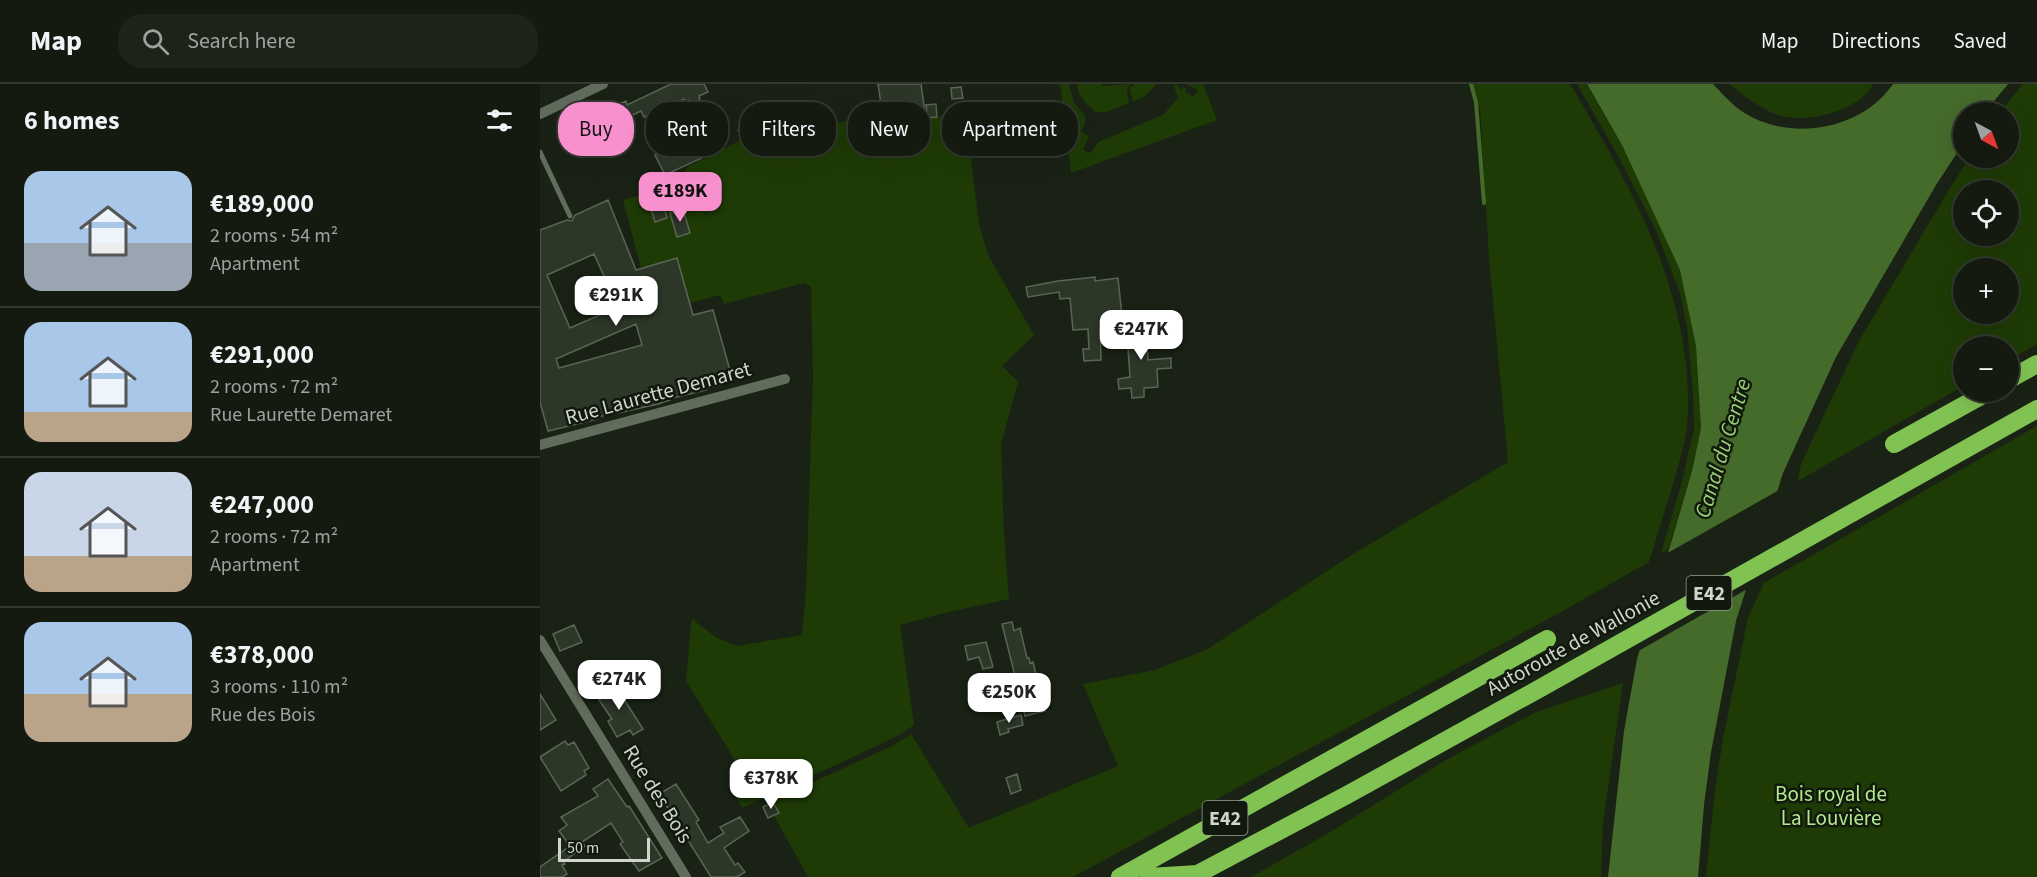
<!DOCTYPE html>
<meta charset="utf-8">
<style>
:root{--surface:#141a10;--page:#1d2319;--text:#f1f3f6;--muted:#9da19f;--line:#333830;--accent:#f790cd}
body{margin:0;font-family:"Source Sans 3",sans-serif;background:var(--page);color:var(--text);height:100vh;display:flex;flex-direction:column;font-size:22px;white-space:nowrap}
*{box-sizing:border-box;margin:0}
p{font-size:20px;color:var(--muted)}
.icon{flex:none;width:33px;height:33px;fill:none;stroke:currentColor;stroke-width:2;stroke-linecap:round;stroke-linejoin:round}
.map{position:relative;flex:1;overflow:hidden}
.side{display:flex;flex-direction:column;background:var(--surface);width:540px}
.side>*{flex:none}
.top-card{position:absolute;left:18px;top:18px;width:570px;height:54px;display:flex;gap:12px}
.needle{width:39px;rotate:139deg}
.tools{position:absolute;left:1413px;top:18px;display:grid;gap:12px}
.tools a{display:grid;place-items:center;width:66px;height:66px;border-radius:50%;background:var(--surface);box-shadow:0 6px 24px #0002,0 0 0 2px var(--line);font-size:30px}
.scale{position:absolute;left:18px;bottom:15px;width:92px;box-sizing:border-box;padding-left:6px;border:3px solid #cfd5cc;border-top:0;font-size:16px;line-height:21px;white-space:nowrap;color:#cfd5cc;-webkit-text-stroke:4px #11190c;paint-order:stroke}
.price{position:absolute;translate:-50% -51px;padding:0 14px;border-radius:12px;background:#fff;color:#222;font-size:20px;line-height:39px;filter:drop-shadow(0 2px 3px #0008)}
.price::after{content:'';position:absolute;left:50%;top:36px;width:18px;height:14px;margin-left:-9px;background:inherit;clip-path:polygon(0 0,100% 0,50% 100%)}
.price.current{background:var(--accent);color:#111}
ul{padding:0;list-style:none}
li{display:flex;align-items:center;gap:18px;height:150px;padding:0 24px}
li+li{border-top:2px solid var(--line)}
li span{display:grid;place-items:center;flex:none;width:168px;height:120px;border-radius:18px;color:#555}
li>.icon{margin-inline-start:auto}
span .icon{width:72px;height:72px;fill:#fffc;stroke-width:1}
li b{font-size:26px}
h2{display:flex;justify-content:space-between;align-items:center;height:72px;padding:0 24px;font-size:26px}
.chip{padding:0 21px;border-radius:24px;background:var(--surface);box-shadow:0 6px 24px #0002,0 0 0 2px var(--line);font-size:21px;line-height:54px}
.chip.current{background:var(--accent);color:#111}
header{display:flex;align-items:center;gap:36px;box-sizing:border-box;height:84px;padding:0 30px;background:var(--surface);border-bottom:2px solid var(--line)}
header strong{font-size:28px}
nav{display:flex;gap:33px;margin-inline-start:auto;font-size:21px}
.search{width:420px;height:54px;background:var(--page);display:flex;align-items:center;gap:15px;box-sizing:border-box;padding:0 21px;border-radius:24px;color:var(--muted);font-size:22px}
main{display:flex;flex:1;min-height:0}
.map>svg:first-child{display:block}
</style>
<header>
<strong>Map</strong>
<div class="search"><svg class="icon" aria-label="search" viewBox="0 0 24 24"><circle cx="10" cy="10" r="6"/><path d="M15 15l6 6"/></svg>Search here</div>
<nav><a>Map</a><a>Directions</a><a>Saved</a></nav>
</header>
<main>
<section class="side">
<h2>6 homes<svg class="icon" aria-label="filters" viewBox="0 0 24 24"><path d="M4 7h16M4 17h16"/><circle cx="9" cy="7" r="2"/><circle cx="15" cy="17" r="2"/></svg></h2>
<ul>
<li><span style="background:linear-gradient(#a9c7e8 60%,#9aa5b1 0)"><svg class="icon" aria-label="home" viewBox="0 0 24 24"><path d="M3 11l9-7 9 7M6 9v11h12V9"/></svg></span><div><b>€189,000</b><p>2 rooms · 54 m²</p><p>Apartment</p></div></li>
<li><span style="background:linear-gradient(#a9c7e8 75%,#b9a48a 0)"><svg class="icon" aria-label="home" viewBox="0 0 24 24"><path d="M3 11l9-7 9 7M6 9v11h12V9"/></svg></span><div><b>€291,000</b><p>2 rooms · 72 m²</p><p>Rue Laurette Demaret</p></div></li>
<li><span style="background:linear-gradient(#c9d6e8 70%,#b9a48a 0)"><svg class="icon" aria-label="home" viewBox="0 0 24 24"><path d="M3 11l9-7 9 7M6 9v11h12V9"/></svg></span><div><b>€247,000</b><p>2 rooms · 72 m²</p><p>Apartment</p></div></li>
<li><span style="background:linear-gradient(#a9c7e8 60%,#b9a48a 0)"><svg class="icon" aria-label="home" viewBox="0 0 24 24"><path d="M3 11l9-7 9 7M6 9v11h12V9"/></svg></span><div><b>€378,000</b><p>3 rooms · 110 m²</p><p>Rue des Bois</p></div></li>
</ul>
</section>
<div class="map">
<svg width="1497" height="793" viewBox="0 0 1497 793">
<rect width="100%" height="100%" fill="#1a2215"/>
<!-- green -->
<path fill="#1e3b06" fill-rule="evenodd" d="M 520,0 L 529,0 L 534,19 L 545,31 L 545,39 L 541,48 L 549,52 L 543,66 L 551,69 L 558,58 L 623,31 L 638,14 L 634,2 L 636,0 L 641,6 L 643,3 L 646,5 L 645,8 L 654,13 L 658,6 L 647,0 L 663,0 L 677,36 L 531,89 Z
M 537,0 L 561,0 L 563,2 L 590,0 L 587,5 L 589,19 L 566,28 L 556,28 C 546,20 538,13 537,0 Z
M 594,0 L 617,0 L 605,12 L 593,18 L 590,5 Z
M 931,0 L 1030,0 C 1092,104 1157,217 1147,343 C 1145,362 1138,381 1133,400 C 1125,426 1117,452 1109,478 L 1019,529 L 533,793 L 268,793 L 227,719 L 352,662 L 371,650 L 429,744 L 578,682 L 543,600 L 615,586 L 666,566 L 813,470 L 968,378 L 949,173 L 940,25 Z
M 1037,0 L 1046,0 L 1082,61 L 1140,186 L 1156,262 L 1161,344 L 1152,387 L 1128,466 L 1121,469 L 1141,401 L 1154,345 L 1153,310 L 1147,243 L 1140,209 L 1115,144 L 1077,70 Z
M 1189,0 L 1333,0 C 1319,28 1264,41 1236,30 C 1219,24 1203,11 1189,0 Z
M 1483,0 L 1497,0 L 1497,260 L 1469,276 L 1468,262 L 1424,262 L 1423,302 L 1258,397 L 1261,380 L 1319,257 L 1413,99 L 1430,74 L 1468,74 L 1468,28 L 1460,28 ZM 1424,106 L 1468,106 L 1468,152 L 1424,152 ZM 1424,184 L 1468,184 L 1468,230 L 1424,230 Z
M 425,27 L 439,140 L 448,171 L 494,251 L 462,282 L 478,298 L 461,360 L 464,451 L 469,515 L 404,529 L 360,541 L 374,641 L 361,650 L 324,668 L 202,724 L 190,704 L 206,694 L 146,597 L 151,540 L 152,535 L 177,554 L 197,562 L 262,551 L 266,508 L 273,291 L 271,202 L 264,199 L 184,220 L 180,211 L 113,229 L 83,116 L 149,98 L 145,84 L 201,56 L 271,41 L 384,30 L 389,35 Z
M 1497,342 L 1497,793 L 1166,793 L 1175,705 L 1183,655 L 1208,533 L 1224,499 Z
M 1083,599 L 1063,739 L 1061,793 L 711,793 L 787,750 L 906,676 L 996,628 Z"/>
<!-- water -->
<path fill="#456b2b" d="M 1047,0 L 1173,0 C 1181,8 1190,19 1200,26 C 1247,59 1321,47 1353,0 L 1468,0 L 1445,28 L 1424,28 L 1423,60 L 1396,101 L 1296,273 L 1243,389 L 1196,537 L 1171,668 L 1164,721 L 1158,793 L 1068,793 L 1084,647 L 1097,575 L 1152,387 L 1161,344 L 1156,262 L 1140,186 L 1082,61 Z"/>
<!-- pier -->
<path fill="#1a2215" d="M 1241,405 L 1209,504 L 1095,569 L 1124,471 Z"/>
<g fill="none" stroke-linecap="round" stroke-linejoin="round">
<!-- stream -->
<path stroke="#456b2b" stroke-width="4" d="M 931,0 L 936,18 L 944,119"/>
</g>
<!-- building -->
<path fill="#2d3728" stroke="#5b6555" stroke-width="1.5" fill-rule="evenodd" d="M 131,0 L 164,0 L 168,8 L 159,12 L 160,16 L 151,20 L 149,16 L 145,17 L 144,15 L 104,33 L 101,27 L 77,38 L 79,43 L 74,46 L 78,56 L 65,62 L 61,52 L 67,49 L 58,29 L 86,17 L 87,21 Z
M 338,0 L 381,0 L 385,28 L 320,34 L 318,24 L 341,20 Z
M 421,3 L 423,14 L 412,15 L 411,4 Z
M 396,20 L 397,33 L 388,34 L 386,21 Z
M 236,30 L 238,46 L 222,49 L 221,47 L 202,55 L 198,46 L 218,35 L 217,33 Z
M 155,53 L 164,73 L 125,91 L 115,71 Z
M 120,110 L 127,134 L 115,138 L 108,114 Z
M 68,116 L 96,186 L 137,174 L 153,231 L 173,226 L 193,297 L 166,305 L 166,306 L 129,315 L 130,316 L 118,320 L 78,329 L 78,328 L 58,333 L 58,335 L 8,347 L 0,318 L 0,146 L 27,136 L 32,137 L 35,131 ZM 54,170 L 78,223 L 30,244 L 7,191 ZM 96,240 L 102,261 L 19,284 L 16,275 Z
M 143,125 L 150,149 L 137,153 L 130,129 Z
M 555,193 L 555,197 L 578,194 L 583,242 L 560,244 L 561,276 L 544,277 L 543,265 L 549,265 L 548,245 L 533,246 L 530,214 L 520,215 L 519,208 L 488,213 L 486,203 L 518,197 Z
M 605,234 L 608,276 L 631,274 L 631,284 L 617,285 L 618,303 L 604,304 L 604,313 L 592,314 L 591,304 L 579,305 L 578,295 L 590,293 L 586,236 Z
M 472,538 L 474,547 L 480,544 L 487,574 L 489,574 L 490,579 L 493,578 L 505,627 L 485,632 L 462,540 Z
M 34,541 L 42,558 L 20,567 L 13,550 Z
M 446,558 L 453,583 L 443,585 L 439,573 L 428,576 L 425,562 Z
M 73,598 L 103,645 L 93,651 L 90,646 L 77,653 L 68,637 L 72,635 L 59,616 L 62,614 L 57,608 Z
M 0,610 L 16,636 L 0,646 Z
M 481,631 L 483,641 L 468,645 L 469,648 L 460,651 L 457,638 Z
M 25,657 L 28,661 L 34,658 L 49,684 L 44,687 L 46,691 L 21,707 L 0,673 Z
M 477,690 L 481,706 L 471,710 L 466,694 Z
M 68,695 L 87,723 L 89,722 L 122,774 L 99,787 L 80,760 L 83,758 L 71,739 L 42,758 L 45,762 L 23,778 L 25,780 L 22,781 L 27,790 L 22,793 L 0,793 L 0,783 L 30,762 L 19,747 L 27,741 L 21,733 L 58,712 L 53,705 Z
M 136,700 L 159,736 L 156,738 L 168,759 L 184,749 L 180,743 L 200,733 L 209,747 L 184,764 L 195,781 L 198,779 L 205,788 L 197,793 L 171,793 L 119,710 Z
M 233,718 L 239,729 L 228,734 L 223,723 Z"/>
<g fill="none" stroke-linecap="round" stroke-linejoin="round">
<!-- lane -->
<path stroke="#626c5c" stroke-width="5" d="M 0,68 L 30,132"/>
<!-- street -->
<path stroke="#626c5c" stroke-width="10" d="M 0,30 L 63,0
M 0,361 L 245,295
M 0,556 L 146,793"/>
<!-- highway -->
<path stroke="#81c353" stroke-width="18" d="M 1468,296 L 1497,280
M 1354,360 L 1448,308
M 580,793 L 1007,555
M 609,793 L 658,790
M 652,793 L 807,711 L 997,606 L 1497,325"/>
</g>
<g text-anchor="middle" stroke-width="5" stroke-linejoin="round" paint-order="stroke">
<!-- shield labels -->
<g fill="#11190c" stroke="#969d92" stroke-width="1.5">
<rect x="1146.5" y="492" width="45" height="34" rx="4.5"/>
<rect x="662.5" y="717" width="45" height="34" rx="4.5"/>
</g>
<g font-size="20" font-weight="bold" fill="#cfd5cc">
<text x="1169" y="516">E42</text>
<text x="685" y="741">E42</text>
</g>
<!-- street labels -->
<g font-size="21" fill="#cfd5cc" stroke="#11190c">
<text transform="translate(118 309) rotate(-15)" y="7">Rue Laurette Demaret</text>
<text transform="translate(1033 559) rotate(-29)" y="7">Autoroute de Wallonie</text>
<text transform="translate(118 710) rotate(58)" y="7">Rue des Bois</text>
</g>
<!-- park labels -->
<g font-size="21" fill="#b1ea8e" stroke="#11190c">
<text x="1291" y="717">Bois royal de<tspan x="1291" dy="24">La Louvière</tspan></text>
</g>
<!-- water labels -->
<g font-size="22" font-style="italic" fill="#99d177" stroke="#11190c">
<text transform="translate(1182 364) rotate(-73)" y="8">Canal du Centre</text>
</g>
</g>
</svg>
<div class="tools">
<a><svg class="needle" viewBox="-14 -14 28 28"><path d="M0-13l5 13h-10z" fill="#e53935"/><path d="M0 13l5-13h-10z" fill="#9da19f"/></svg></a>
<a><svg class="icon" aria-label="locate" viewBox="0 0 24 24"><circle cx="12" cy="12" r="6"/><path d="M12 2v4M12 18v4M2 12h4M18 12h4"/></svg></a>
<a>+</a>
<a>−</a>
</div>
<div class="scale">50 m</div>
<b class="price current" style="left:140px;top:139px">€189K</b>
<b class="price" style="left:76px;top:243px">€291K</b>
<b class="price" style="left:601px;top:277px">€247K</b>
<b class="price" style="left:79px;top:627px">€274K</b>
<b class="price" style="left:469px;top:640px">€250K</b>
<b class="price" style="left:231px;top:726px">€378K</b>
<div class="top-card">
<a class="chip current">Buy</a>
<a class="chip">Rent</a>
<a class="chip">Filters</a>
<a class="chip">New</a>
<a class="chip">Apartment</a>
</div>
</div>
</main>
